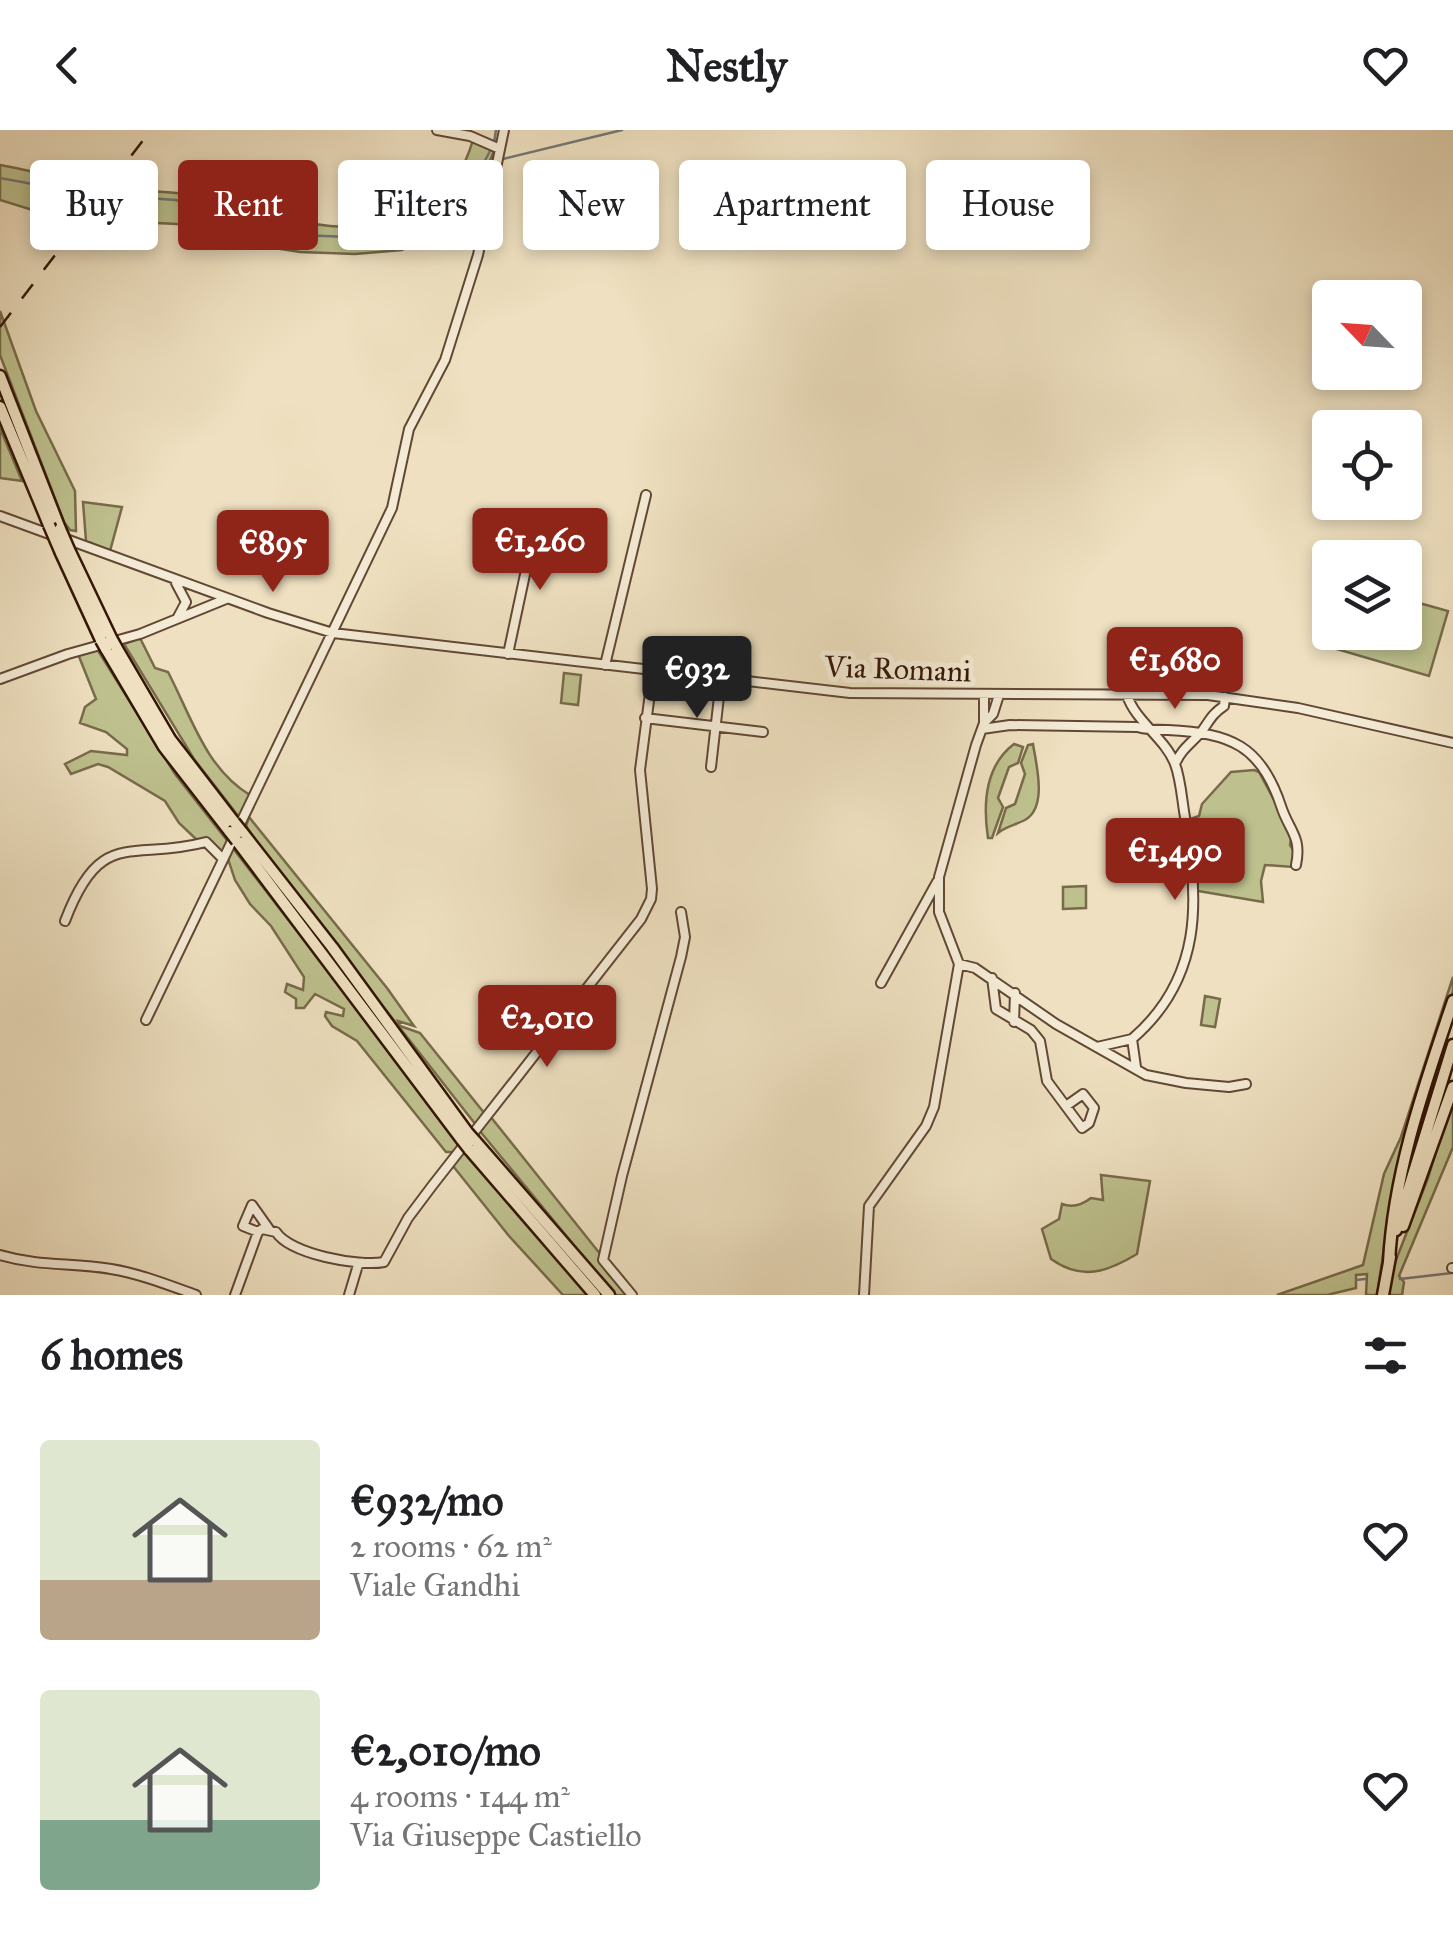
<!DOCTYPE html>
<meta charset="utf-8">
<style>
:root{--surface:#fff;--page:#f6f6f6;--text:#202124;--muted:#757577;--accent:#8f2418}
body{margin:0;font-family:"IM FELL Great Primer",serif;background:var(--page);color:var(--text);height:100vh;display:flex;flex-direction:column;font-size:38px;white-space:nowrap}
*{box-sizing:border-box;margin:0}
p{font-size:32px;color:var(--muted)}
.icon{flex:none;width:55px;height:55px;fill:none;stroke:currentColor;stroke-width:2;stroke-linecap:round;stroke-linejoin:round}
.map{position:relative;height:1165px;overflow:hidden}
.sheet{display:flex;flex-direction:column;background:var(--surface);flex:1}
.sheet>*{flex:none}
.hud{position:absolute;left:30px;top:30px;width:1395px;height:90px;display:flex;gap:20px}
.needle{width:65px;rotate:295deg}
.fabs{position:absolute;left:1312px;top:150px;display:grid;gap:20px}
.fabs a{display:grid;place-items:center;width:110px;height:110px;border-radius:10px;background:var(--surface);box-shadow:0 5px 15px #0003;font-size:50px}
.price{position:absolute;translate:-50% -85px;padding:0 22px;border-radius:10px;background:var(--accent);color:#fff;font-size:32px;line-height:65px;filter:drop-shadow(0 2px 5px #0008)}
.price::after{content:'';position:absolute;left:50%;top:60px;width:30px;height:22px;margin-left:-15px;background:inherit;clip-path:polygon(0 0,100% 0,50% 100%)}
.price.current{background:#222;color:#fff}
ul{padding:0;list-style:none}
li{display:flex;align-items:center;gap:30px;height:250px;padding:0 40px}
li span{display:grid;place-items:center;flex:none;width:280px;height:200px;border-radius:10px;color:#555}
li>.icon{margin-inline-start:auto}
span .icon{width:120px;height:120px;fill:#fffc;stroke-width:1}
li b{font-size:42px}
h2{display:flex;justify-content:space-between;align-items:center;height:120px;padding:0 40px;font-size:42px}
.chip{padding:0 35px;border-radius:10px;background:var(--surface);box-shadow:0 5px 15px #0003;font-size:35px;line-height:90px}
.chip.current{background:var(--accent);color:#fff}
header{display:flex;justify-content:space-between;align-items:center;height:130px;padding:0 40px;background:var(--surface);font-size:45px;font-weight:800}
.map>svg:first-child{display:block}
</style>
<header><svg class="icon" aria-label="back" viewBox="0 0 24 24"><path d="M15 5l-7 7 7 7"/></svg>Nestly<svg class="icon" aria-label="heart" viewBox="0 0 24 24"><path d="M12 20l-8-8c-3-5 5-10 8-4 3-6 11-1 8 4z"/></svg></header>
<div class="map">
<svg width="1453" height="1165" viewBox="0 0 1453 1165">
<rect width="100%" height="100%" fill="#eee0c0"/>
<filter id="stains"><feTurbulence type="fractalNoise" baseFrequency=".002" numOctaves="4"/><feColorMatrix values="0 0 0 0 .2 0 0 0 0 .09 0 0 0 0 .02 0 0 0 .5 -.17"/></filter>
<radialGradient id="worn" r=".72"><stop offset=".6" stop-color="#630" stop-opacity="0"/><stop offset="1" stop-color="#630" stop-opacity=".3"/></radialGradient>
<!-- green -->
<path fill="#bec18e" stroke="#786b4a" stroke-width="2.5" d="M 473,10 L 494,21 L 485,43 L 490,42 L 477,101 L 474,103 L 454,86 L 402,120 L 355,124 L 300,122 L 243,113 L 225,104 L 225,99 C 174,91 123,94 72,86 L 77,74 L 46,68 L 39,82 L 0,70 L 0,35 C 38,42 75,52 113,59 C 138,63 163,59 189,65 C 287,87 432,147 473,10 Z
M 0,181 L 36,281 L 75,361 L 76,401 L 70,400 L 64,392 L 0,225 Z
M 0,298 L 22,351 L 0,348 Z
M 83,372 L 122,377 L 110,421 L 86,411 Z
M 1405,469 L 1448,481 L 1429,546 L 1326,516 L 1330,502 L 1405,502 Z
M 140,508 L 155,538 L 168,542 C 191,586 206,639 250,665 L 239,687 L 194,629 L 124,514 Z
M 97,519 L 175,644 L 229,713 L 222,725 L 198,711 L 179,693 L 165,671 L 108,637 L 98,634 L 71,644 L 65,634 L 91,621 L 127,625 L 127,619 L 106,602 L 80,593 L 85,577 L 96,569 L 78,524 Z
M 564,543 L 581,545 L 578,575 L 561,573 Z
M 1014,614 L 1023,617 L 1018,633 L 1009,637 L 998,668 L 1003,677 L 992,708 L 988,708 C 983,675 985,636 1014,614 Z
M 1033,614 C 1036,634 1048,677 1025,690 C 1015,695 1005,697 998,703 L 1006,678 L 1015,674 L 1025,644 L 1021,633 L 1028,615 Z
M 1254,640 L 1259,642 L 1292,703 L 1290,715 L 1295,723 L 1293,737 L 1265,735 L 1261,751 L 1263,772 L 1198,761 L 1190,689 L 1199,686 L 1202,674 L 1231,642 Z
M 249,687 L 387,858 L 414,896 L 398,891 L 400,896 L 420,903 L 485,984 L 476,995 L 276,740 L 246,696 Z
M 232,717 L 462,1015 L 455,1022 L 446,1022 L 442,1017 L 357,911 L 332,896 L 325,886 L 326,882 L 343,886 L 344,879 L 315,864 L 304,878 L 296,878 L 296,869 L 285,862 L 287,854 L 303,860 L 304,847 L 271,796 L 250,774 L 235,750 L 227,726 Z
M 1086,756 L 1086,778 L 1063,779 L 1063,757 Z
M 1453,847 L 1453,861 L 1394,1052 L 1377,1165 L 1366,1165 L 1367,1144 L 1356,1145 L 1356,1158 L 1327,1165 L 1277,1165 L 1363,1135 L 1384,1044 L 1401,1007 Z
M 1205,866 L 1220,869 L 1215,897 L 1201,895 Z
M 1453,966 L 1453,1017 L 1399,1146 L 1404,1152 L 1402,1165 L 1388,1165 L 1394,1135 L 1428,1048 Z
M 490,986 L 601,1125 C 599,1141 620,1154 631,1165 L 615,1165 L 479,1000 Z
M 465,1019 L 588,1165 L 563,1165 L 509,1106 L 453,1036 Z
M 1101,1045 L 1150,1051 L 1137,1124 C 1107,1142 1082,1151 1051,1129 L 1042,1099 L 1059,1089 L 1062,1074 C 1073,1078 1082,1075 1091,1068 L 1103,1070 Z"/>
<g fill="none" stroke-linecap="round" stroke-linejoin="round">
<!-- stream -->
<path stroke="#747874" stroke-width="2.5" d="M 494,13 L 496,0
M 503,29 L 622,0
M 479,46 L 490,39
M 0,48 L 87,64 L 176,70 L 212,85 L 277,104 L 348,107 L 414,100 L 453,75 L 476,48 L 491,19
M 1400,1149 L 1452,1143
M 1356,1150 L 1365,1149"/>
<defs>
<path id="minor" d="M 437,0 L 470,6 L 500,19
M 0,386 L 52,405
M 66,409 L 268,483 L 333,503 L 850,563 L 1208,565 L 1298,578 L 1453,613
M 176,453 L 186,472 L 178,487
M 508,524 L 536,393
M 605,535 L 646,365
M 0,549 L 68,524 L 140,504 L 226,469
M 984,565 L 984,593
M 1127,565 C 1135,591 1165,608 1175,634 C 1181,650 1182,671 1185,687 C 1200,771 1202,849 1132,909
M 645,588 L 763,602
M 982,599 L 1010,595 L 1137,597 C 1148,600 1156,600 1168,600 C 1230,603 1261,615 1281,676 C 1289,701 1302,706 1296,735
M 1175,634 C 1182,618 1192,613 1202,601 C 1210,590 1212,584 1224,576 L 1225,567
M 711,637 L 721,549
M 65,791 C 101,696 131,732 206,712 L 223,729
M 959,834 L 975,838 L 1056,894 L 1146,945 L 1186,953 L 1229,957 L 1246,954
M 992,848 L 996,879 L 1031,900 L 1040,911 L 1047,951 L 1082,998 L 1089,993 L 1094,978 L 1083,964 L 1066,976
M 881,853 L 937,752
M 146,890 L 392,378 L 409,299 L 445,230 L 478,125 L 504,0
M 1014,892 L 1015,863
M 1132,909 L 1136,937
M 1097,917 L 1132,909
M 258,1102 L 243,1096 L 252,1075 L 269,1099
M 0,1125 C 41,1137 72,1132 111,1139 C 141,1144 168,1155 196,1165
M 1452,1138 L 1453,1138
M 235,1165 L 258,1102 L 262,1099 L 276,1102 C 290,1124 359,1137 384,1132 L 408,1088 L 432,1056 L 641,789 L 651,769 L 652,759 L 640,640 L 653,540
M 349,1165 L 358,1135 L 362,1133
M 632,1165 L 603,1130 L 622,1046 L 681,827 L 685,807 L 681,782
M 864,1165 L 869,1076 L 926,996 L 934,977 L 959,834 L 939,782 L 939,747 L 976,615 L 984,593 L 993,584 L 999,565"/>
<path id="highway" d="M 0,246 L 60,399
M 0,277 L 49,395
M 70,422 L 111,508
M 61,423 L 101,510
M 116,517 L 170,609 L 234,692
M 106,519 L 164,617 L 230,702
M 242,702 L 332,817 L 467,1002
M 237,711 L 462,1010
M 475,1011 L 609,1165
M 469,1019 L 595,1165
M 1403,1096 L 1453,957
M 1396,1100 L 1453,915
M 1389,1132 C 1394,1041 1424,957 1453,871
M 1383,1165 L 1390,1127"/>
</defs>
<!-- minor casing -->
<use href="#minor" stroke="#624834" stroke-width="12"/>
<!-- highway casing -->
<use href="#highway" stroke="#331505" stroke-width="15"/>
<!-- minor -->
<use href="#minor" stroke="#f4ebd6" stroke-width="8"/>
<!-- highway -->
<use href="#highway" stroke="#eee0c0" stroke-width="10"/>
<!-- rail -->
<path stroke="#331505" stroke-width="2.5" stroke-dasharray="18 18" stroke-linecap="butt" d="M 0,197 L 151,0"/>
<defs>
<path id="highway-bridge" d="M 49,395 L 61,423
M 60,399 L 70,422
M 111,508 L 116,517
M 101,510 L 106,519
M 234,692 L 242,702
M 230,702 L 237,711
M 467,1002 L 475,1011
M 462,1010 L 469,1019"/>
</defs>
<!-- highway-bridge casing -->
<use href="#highway-bridge" stroke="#331505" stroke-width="15" stroke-linecap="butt"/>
<!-- highway-bridge -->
<use href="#highway-bridge" stroke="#eee0c0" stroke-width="10"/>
</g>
<g text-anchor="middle" stroke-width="10" stroke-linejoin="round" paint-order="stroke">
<!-- street labels -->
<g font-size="30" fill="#331505" stroke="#f4ebd6">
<text transform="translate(898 539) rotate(2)" y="10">Via Romani</text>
</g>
</g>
<rect width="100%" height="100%" filter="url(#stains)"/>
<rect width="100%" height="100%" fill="url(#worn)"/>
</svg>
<div class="fabs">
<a><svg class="needle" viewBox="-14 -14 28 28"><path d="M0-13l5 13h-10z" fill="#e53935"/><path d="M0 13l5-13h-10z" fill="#757577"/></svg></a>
<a><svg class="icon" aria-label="locate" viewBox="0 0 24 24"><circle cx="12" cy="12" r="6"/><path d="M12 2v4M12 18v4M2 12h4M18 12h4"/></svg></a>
<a><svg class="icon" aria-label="layers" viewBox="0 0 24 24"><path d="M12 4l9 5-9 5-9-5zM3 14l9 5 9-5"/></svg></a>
</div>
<b class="price" style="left:540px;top:463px">€1,260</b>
<b class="price" style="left:273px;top:465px">€895</b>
<b class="price" style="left:1175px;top:582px">€1,680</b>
<b class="price current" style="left:697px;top:591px">€932</b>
<b class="price" style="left:1175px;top:773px">€1,490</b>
<b class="price" style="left:547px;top:940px">€2,010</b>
<div class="hud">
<a class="chip">Buy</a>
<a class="chip current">Rent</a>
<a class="chip">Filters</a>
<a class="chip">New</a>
<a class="chip">Apartment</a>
<a class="chip">House</a>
</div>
</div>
<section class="sheet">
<h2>6 homes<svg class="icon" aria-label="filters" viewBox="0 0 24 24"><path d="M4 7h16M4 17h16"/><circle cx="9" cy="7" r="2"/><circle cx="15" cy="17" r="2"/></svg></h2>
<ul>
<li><span style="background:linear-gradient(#dfe7d0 70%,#b9a48a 0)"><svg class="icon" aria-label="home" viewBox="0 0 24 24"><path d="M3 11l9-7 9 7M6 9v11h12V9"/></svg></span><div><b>€932/mo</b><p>2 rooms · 62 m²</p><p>Viale Gandhi</p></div><svg class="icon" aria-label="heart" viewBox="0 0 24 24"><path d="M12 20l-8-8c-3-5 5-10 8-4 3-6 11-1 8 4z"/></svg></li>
<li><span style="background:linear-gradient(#dfe7d0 65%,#7fa58c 0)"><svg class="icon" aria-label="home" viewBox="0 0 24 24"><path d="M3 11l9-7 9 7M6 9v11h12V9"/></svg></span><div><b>€2,010/mo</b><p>4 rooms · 144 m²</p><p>Via Giuseppe Castiello</p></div><svg class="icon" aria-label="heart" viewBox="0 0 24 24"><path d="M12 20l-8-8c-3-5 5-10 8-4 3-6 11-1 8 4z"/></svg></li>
</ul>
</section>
